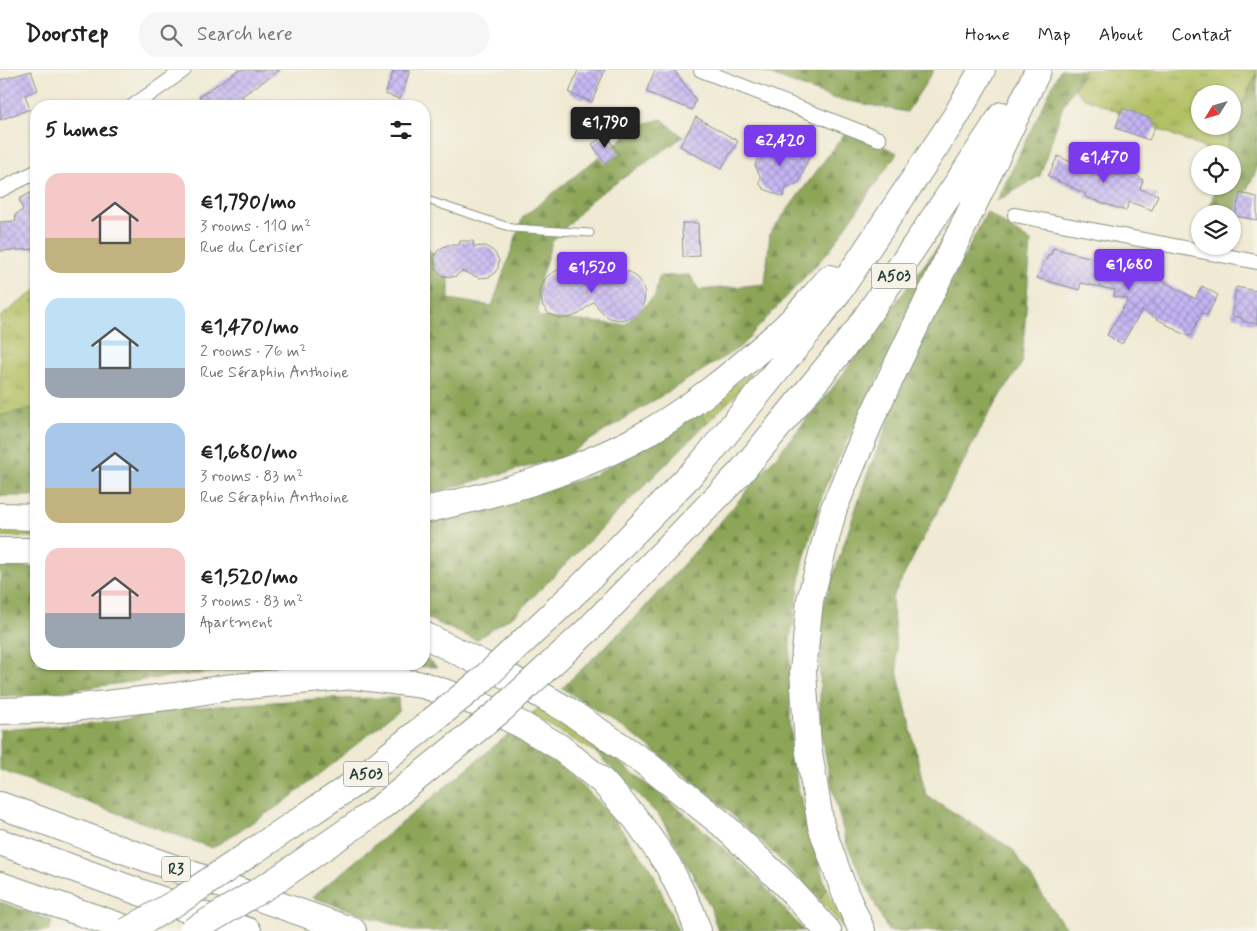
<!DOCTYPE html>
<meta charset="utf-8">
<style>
:root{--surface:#fff;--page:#f6f6f6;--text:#222;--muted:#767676;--line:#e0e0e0;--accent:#7c3aed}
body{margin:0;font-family:Mynerve,sans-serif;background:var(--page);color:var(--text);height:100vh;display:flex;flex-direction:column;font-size:19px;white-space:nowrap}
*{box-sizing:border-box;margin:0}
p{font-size:16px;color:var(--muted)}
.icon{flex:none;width:28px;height:28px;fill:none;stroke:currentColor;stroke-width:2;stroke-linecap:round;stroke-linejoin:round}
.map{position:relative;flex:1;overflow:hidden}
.side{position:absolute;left:30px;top:30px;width:400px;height:570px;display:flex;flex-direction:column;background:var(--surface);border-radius:20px;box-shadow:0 1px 4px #0004}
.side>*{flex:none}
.needle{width:32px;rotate:233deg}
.controls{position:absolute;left:1191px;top:15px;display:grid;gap:10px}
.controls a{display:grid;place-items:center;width:50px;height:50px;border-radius:50%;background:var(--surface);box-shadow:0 1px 4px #0004;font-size:25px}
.price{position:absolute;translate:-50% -42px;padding:0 11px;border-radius:5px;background:var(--accent);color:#fff;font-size:16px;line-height:32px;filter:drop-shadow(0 1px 2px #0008)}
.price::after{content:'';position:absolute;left:50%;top:30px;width:15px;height:11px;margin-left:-8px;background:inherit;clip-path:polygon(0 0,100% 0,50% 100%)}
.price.active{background:#222;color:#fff}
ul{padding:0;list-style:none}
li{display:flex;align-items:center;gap:15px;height:125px;padding:0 15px}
li span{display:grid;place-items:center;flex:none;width:140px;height:100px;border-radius:15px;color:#555}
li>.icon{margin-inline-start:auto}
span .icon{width:60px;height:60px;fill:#fffc;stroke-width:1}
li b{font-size:21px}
h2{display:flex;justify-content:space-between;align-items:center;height:60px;padding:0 15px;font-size:21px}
header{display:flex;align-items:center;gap:30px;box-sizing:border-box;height:70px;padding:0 25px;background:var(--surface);border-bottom:1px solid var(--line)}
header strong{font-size:24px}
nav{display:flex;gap:28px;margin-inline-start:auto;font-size:18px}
.search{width:350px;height:45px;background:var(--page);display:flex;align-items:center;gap:12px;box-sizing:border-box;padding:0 18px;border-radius:20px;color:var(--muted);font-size:19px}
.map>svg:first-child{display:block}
</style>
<header>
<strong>Doorstep</strong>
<div class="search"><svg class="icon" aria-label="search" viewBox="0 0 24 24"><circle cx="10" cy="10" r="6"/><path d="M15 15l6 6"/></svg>Search here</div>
<nav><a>Home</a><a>Map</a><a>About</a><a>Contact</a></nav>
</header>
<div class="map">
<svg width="1257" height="861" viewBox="0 0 1257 861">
<defs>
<pattern id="grass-tufts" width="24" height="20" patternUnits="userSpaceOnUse" patternTransform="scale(1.25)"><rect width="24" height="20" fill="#b0be61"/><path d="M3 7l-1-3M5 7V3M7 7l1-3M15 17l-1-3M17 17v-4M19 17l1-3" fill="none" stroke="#8f9c51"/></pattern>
<pattern id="forest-firs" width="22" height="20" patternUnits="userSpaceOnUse" patternTransform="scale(1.25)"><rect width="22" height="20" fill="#8ca557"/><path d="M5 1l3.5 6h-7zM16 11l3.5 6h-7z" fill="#728849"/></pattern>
<pattern id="building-cross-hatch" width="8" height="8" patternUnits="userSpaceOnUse" patternTransform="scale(1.25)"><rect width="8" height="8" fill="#c4b4f4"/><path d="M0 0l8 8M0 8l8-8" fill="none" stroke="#9f94c6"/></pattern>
</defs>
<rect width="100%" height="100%" fill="#f7f3e8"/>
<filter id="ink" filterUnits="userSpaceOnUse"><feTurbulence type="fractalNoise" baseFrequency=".02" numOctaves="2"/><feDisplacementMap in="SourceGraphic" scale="10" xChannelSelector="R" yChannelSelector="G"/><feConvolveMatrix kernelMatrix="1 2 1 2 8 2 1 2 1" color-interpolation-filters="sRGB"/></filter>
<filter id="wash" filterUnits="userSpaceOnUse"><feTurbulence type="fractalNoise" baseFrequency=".0096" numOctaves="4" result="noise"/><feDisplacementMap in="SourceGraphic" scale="20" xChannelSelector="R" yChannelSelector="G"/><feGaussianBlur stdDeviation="1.12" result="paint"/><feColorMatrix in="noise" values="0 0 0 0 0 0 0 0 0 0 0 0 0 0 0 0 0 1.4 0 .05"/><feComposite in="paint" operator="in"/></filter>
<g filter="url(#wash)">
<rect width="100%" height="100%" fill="#f0ead4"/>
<!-- grass -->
<path fill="url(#grass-tufts)" stroke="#687e4a" d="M 1085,0 L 1257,0 L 1257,3 L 1232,56 L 1232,24 L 1200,24 L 1200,56 L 1232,56 L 1225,84 L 1218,84 L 1083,27 L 1074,19 Z
M 36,220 L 36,337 L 0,346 L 0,247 Z
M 749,303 L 753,308 L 708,352 L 700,341 Z
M 0,456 L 36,456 L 36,467 L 0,466 Z
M 540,637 L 609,684 L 595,682 L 531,645 Z
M 826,817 L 845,856 L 843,857 L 820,830 Z"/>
<!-- forest -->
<path fill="url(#forest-firs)" stroke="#567146" d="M 759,0 L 934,0 L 907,42 L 832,28 Z
M 1060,0 L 1085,0 L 1063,36 L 1040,106 L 997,131 Z
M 1257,3 L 1257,99 L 1233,147 L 1232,144 L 1218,144 L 1210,136 L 1216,116 L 1232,116 L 1232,84 L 1225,84 L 1232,57 Z
M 662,49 L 683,67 L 591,130 L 552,172 L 540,210 L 538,247 L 624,255 L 655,226 L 659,206 L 690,205 L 699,220 L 765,214 L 770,163 L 848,59 L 897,83 L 829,181 L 740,277 L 563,387 L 424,425 L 424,177 L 449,193 L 449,229 L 492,236 L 523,147 L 639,55 Z
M 987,142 L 1031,172 L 1022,293 L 988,345 L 892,528 L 898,605 L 926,725 L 1012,779 L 1056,845 L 1069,861 L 888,861 L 847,775 L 832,717 L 820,659 L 820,546 L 866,408 L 920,273 Z
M 950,160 L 824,419 L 803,493 L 790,570 L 790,650 L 797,715 L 826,817 L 820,830 L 759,769 L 708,723 L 636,667 L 562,618 L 635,548 L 700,476 L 763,402 L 831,320 Z
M 36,337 L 36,426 L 0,426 L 0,346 Z
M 700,341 L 708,352 L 517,543 L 476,570 L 424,547 L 424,452 L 460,448 L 595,405 Z
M 0,497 L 36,497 L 36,594 L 288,594 L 151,609 L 34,625 L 0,626 Z
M 424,586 L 437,597 L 300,594 L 424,594 Z
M 398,628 L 399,640 L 283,733 L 212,778 L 0,700 L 0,660 L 117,651 L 173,639 L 317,629 Z
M 510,663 L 565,699 L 603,736 L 651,798 L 678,861 L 411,861 L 312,827 Z
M 595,682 L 609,684 L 685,744 L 758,809 L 804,861 L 718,861 L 710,836 L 661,748 Z
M 0,832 L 52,851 L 49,861 L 0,861 Z"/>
<g id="blocks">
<!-- building -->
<path fill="url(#building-cross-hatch)" d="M 238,0 L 280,0 L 242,26 L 243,28 L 231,36 L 206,36 L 199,27 Z
M 394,0 L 410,0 L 400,29 L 385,24 Z
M 578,0 L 605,0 L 592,32 L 569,23 Z
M 655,0 L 674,0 L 696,30 L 692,40 L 646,22 Z
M 31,1 L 38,20 L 25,25 L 30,39 L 0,50 L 0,10 Z
M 1122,38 L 1152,49 L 1151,51 L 1156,53 L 1156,55 L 1149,70 L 1116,58 Z
M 696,47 L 738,71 L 721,99 L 680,76 Z
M 606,65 L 619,84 L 605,94 L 592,74 Z
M 766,68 L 810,85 L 799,112 L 786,119 L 783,127 L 764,119 L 759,113 L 761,108 L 755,95 Z
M 1058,86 L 1093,103 L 1097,91 L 1135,104 L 1143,110 L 1140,119 L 1158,125 L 1152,140 L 1129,132 L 1126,141 L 1085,127 L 1086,124 L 1048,106 Z
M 36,120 L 36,179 L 0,181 L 0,152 L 16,151 L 15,145 L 23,140 L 19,129 Z
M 1240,123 L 1257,127 L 1257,150 L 1235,146 Z
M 682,153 L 698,153 L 699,186 L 683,187 Z
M 460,171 L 473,171 L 474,177 L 485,176 L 492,180 L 495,183 L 499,190 L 498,198 L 493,205 L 489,207 L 480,208 L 462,201 L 456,206 L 452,207 L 443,206 L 437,201 L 434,193 L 434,185 L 440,179 L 447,175 L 459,175 Z
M 1053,178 L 1100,190 L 1100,188 L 1136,196 L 1195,229 L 1202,216 L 1218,225 L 1207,245 L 1202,243 L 1190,266 L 1183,264 L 1142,240 L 1122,274 L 1107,265 L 1128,229 L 1114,226 L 1115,220 L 1081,213 L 1079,220 L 1037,208 L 1049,184 L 1051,185 Z
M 560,199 L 565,199 L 577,202 L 578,203 L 600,203 L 601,204 L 620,200 L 630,202 L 638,208 L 641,212 L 645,222 L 644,232 L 639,242 L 630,248 L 620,250 L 610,248 L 605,245 L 593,232 L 579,244 L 569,248 L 559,248 L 549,244 L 543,236 L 540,226 L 540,221 L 543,211 L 550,204 Z
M 1236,217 L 1257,221 L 1257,254 L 1242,251 L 1242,248 L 1232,246 Z"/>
</g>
</g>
<g filter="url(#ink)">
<use href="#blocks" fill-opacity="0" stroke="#889484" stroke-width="1"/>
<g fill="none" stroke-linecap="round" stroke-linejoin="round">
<defs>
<path id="lane" d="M 424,129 L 512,158 L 590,163"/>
<path id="street" d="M 701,0 L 879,69
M 133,36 L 184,0
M 0,120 L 36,102
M 1015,145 L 1257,192"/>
<path id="highway" d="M 424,440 C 494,425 564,406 629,373 C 686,343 737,301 784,258 C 800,243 815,224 830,208
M 0,446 L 36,447
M 0,481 L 36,481
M 582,516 L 702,393 L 809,261 L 839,221 L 956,46 L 982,0
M 589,559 L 742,401 L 856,262 L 956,115 L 1002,45
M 424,565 L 509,607 L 569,641 L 644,692 L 722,754 L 787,816 L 828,861
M 0,641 L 64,639 L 175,626 L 224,618 L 354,606 L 423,615 L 477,633 L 522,655 L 558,676 L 602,711 L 636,749 L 668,795 L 691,841 L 698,861
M 0,735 L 123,780 L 353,861
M 0,772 L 248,861
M 0,815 L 134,861
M 862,861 L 845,823 L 821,756 L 808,676 L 803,601 L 810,530 L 834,438 L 873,345 L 1038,0"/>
</defs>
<!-- lane casing -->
<use href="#lane" stroke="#889484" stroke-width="9"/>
<!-- street casing -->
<use href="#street" stroke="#889484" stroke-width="16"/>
<!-- highway casing -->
<use href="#highway" stroke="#889484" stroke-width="28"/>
<!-- lane -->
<use href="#lane" stroke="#fff" stroke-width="7"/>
<!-- street -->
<use href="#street" stroke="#fff" stroke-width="14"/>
<!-- highway -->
<use href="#highway" stroke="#fff" stroke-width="26"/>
<defs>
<path id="highway-bridge" d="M 127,861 L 182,829 L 355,713 L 481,611 L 582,516
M 192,861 L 275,811 L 376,741 L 501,640 L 589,559"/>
</defs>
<!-- highway-bridge casing -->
<use href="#highway-bridge" stroke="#889484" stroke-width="28" stroke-linecap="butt"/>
<!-- highway-bridge -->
<use href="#highway-bridge" stroke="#fff" stroke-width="26"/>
</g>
</g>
<g text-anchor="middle" stroke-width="4" stroke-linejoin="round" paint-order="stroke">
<!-- shield labels -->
<g fill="#f7f3e8" stroke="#60746a" stroke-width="1">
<rect x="871.5" y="193.5" width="45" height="25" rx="4"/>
<rect x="343.5" y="691.5" width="45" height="25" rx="4"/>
<rect x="162" y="786.5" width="28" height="25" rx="4"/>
</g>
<g font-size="15" font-weight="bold" fill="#1f3d34">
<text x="894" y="211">A503</text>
<text x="366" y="709">A503</text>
<text x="176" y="804">R3</text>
</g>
</g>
</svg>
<div class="controls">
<a><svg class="needle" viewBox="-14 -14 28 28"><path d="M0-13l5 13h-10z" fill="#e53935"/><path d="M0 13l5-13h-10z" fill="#767676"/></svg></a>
<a><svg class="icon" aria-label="locate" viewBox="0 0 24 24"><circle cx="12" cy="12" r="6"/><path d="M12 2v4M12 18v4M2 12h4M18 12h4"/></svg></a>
<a><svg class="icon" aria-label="layers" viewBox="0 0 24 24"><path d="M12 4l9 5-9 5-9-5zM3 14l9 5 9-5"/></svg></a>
</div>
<b class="price active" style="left:605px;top:79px">€1,790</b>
<b class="price" style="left:780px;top:97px">€2,420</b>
<b class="price" style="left:1104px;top:114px">€1,470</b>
<b class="price" style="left:1129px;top:221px">€1,680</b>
<b class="price" style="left:592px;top:224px">€1,520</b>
<section class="side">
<h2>5 homes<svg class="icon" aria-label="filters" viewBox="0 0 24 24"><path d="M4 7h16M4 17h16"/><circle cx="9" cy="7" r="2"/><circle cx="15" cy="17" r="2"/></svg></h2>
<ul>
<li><span style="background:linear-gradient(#f6c9c9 65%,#c2b280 0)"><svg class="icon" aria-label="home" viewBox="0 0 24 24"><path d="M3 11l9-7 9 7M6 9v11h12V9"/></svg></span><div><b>€1,790/mo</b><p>3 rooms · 110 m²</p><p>Rue du Cerisier</p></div></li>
<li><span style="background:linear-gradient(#bfe0f5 70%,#9aa5b1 0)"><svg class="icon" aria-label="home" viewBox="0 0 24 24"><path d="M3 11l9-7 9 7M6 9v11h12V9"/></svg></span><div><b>€1,470/mo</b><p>2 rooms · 76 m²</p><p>Rue Séraphin Anthoine</p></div></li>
<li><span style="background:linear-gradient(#a9c7e8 65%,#c2b280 0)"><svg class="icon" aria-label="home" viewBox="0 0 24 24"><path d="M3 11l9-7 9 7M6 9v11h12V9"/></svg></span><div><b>€1,680/mo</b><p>3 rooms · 83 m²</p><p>Rue Séraphin Anthoine</p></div></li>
<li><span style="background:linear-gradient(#f6c9c9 65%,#9aa5b1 0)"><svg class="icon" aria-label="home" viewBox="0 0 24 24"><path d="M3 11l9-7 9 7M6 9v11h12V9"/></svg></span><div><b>€1,520/mo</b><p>3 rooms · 83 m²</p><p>Apartment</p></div></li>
</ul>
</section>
</div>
